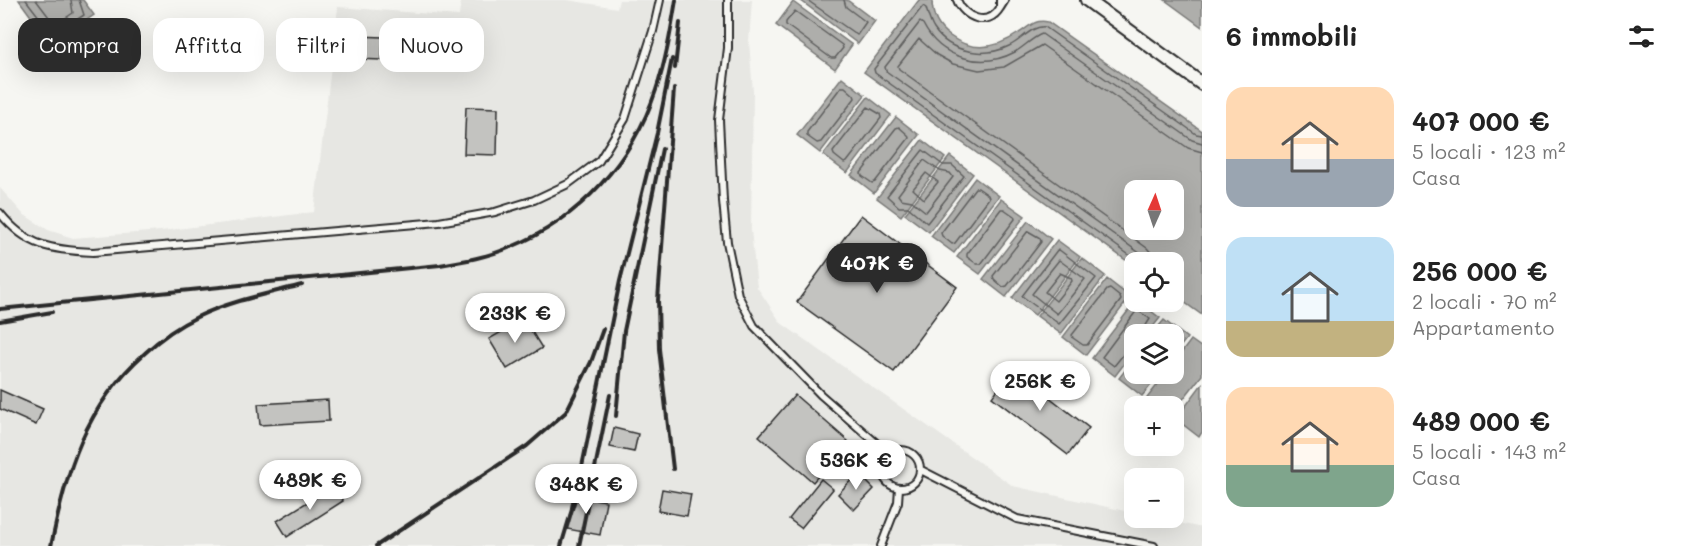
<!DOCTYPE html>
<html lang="it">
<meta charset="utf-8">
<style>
:root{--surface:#fff;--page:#f2f2f2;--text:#222;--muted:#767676;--accent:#2b2b2b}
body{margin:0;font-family:Mali,sans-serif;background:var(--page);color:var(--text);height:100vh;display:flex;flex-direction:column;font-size:22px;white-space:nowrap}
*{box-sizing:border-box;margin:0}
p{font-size:20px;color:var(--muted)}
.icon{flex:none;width:33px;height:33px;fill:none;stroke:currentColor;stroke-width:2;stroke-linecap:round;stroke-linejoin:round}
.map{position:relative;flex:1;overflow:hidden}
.panel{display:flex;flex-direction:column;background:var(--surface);width:480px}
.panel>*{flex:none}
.guide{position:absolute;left:18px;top:18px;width:570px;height:54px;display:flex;gap:12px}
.needle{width:39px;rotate:3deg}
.fabs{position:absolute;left:1124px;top:180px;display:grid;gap:12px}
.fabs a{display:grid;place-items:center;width:60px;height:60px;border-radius:12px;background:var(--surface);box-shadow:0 6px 24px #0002;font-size:30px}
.price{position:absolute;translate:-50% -51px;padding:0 14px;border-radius:21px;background:#fff;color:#222;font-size:20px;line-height:39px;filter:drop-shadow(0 2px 3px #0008)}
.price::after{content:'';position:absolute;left:50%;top:36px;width:18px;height:14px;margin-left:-9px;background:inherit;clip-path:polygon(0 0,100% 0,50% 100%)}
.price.selected{background:var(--accent);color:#fff}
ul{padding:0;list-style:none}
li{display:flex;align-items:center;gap:18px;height:150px;padding:0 24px}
li span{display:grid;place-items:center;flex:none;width:168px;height:120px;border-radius:18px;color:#555}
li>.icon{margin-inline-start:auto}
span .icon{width:72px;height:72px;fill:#fffc;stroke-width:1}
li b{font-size:26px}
h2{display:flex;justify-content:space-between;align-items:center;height:72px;padding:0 24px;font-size:26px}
.pill{padding:0 21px;border-radius:18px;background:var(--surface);box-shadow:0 6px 24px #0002;font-size:21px;line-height:54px}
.pill.selected{background:var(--accent);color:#fff}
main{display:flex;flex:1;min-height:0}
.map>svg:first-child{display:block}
</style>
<main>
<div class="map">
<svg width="1202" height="546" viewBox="0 0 1202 546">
<rect width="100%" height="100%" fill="#f6f6f2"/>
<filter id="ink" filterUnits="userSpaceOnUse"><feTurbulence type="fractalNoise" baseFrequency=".0167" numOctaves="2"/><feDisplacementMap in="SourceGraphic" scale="12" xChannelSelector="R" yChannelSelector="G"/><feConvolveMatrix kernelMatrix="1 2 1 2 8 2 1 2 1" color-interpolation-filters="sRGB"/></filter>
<g filter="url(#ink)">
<!-- built -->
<path fill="#e7e7e3" d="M 461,0 L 567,0 L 617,8 L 619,0 L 752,0 L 749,42 L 753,92 L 751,230 L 757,287 L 781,323 L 1013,486 L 1134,513 L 1134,518 L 1156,518 L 1202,528 L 1202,546 L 0,546 L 0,188 L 23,214 L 48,230 L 73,238 L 161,231 L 314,212 L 338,7 L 459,16 Z"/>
<!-- water -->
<path fill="#aeaeab" stroke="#7a7a78" stroke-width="1.5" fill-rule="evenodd" d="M 19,0 L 83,0 L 94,15 L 51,44 Z
M 800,0 L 847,0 L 875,21 L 858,44 Z
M 919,0 L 932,0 C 932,15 938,28 950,36 C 973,53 997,48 1019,33 C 1030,26 1035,19 1048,22 L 1202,131 L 1202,315 L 1173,294 L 1173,262 L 1134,262 L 1134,266 L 864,72 ZM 1134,190 L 1173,190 L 1173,230 L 1134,230 Z
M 1165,0 L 1202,0 L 1202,27 Z
M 793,2 L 852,45 L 835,69 L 776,25 Z
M 842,77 L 865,95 L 820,153 L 797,135 Z
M 868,97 L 891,115 L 847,173 L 823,155 Z
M 896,117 L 919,135 L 874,193 L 851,175 Z
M 922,140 L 945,158 L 901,216 L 877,198 Z
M 950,156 L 973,174 L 929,232 L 905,214 Z
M 975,178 L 999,196 L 954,253 L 931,236 Z
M 1001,199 L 1025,216 L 980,274 L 957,257 Z
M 1028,221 L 1051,239 L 1006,297 L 983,279 Z
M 1057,240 L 1080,257 L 1035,315 L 1012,298 Z
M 1082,258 L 1105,276 L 1061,334 L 1037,316 Z
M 1107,279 L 1130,297 L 1086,355 L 1063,337 Z
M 1135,302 L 1139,302 L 1160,318 L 1147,334 L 1134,334 L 1134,351 L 1115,376 L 1092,358 Z
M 1164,320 L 1187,338 L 1173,356 L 1173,334 L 1152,334 Z
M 1191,340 L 1202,348 L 1202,375 L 1173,412 L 1173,406 L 1158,406 L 1147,398 L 1166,374 L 1173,374 L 1173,364 Z
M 1134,359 L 1134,374 L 1160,374 L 1142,396 L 1119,378 Z
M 1202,384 L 1202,432 L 1199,437 L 1176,419 Z"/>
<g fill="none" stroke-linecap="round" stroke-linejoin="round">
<!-- shore -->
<path stroke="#5f5f5e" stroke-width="1.5" d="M 26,0 L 53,35 L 84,15 L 79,0
M 36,0 L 55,25 L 73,13 L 71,0
M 807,0 L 857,35 L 866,22 L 846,7 L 844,0
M 795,11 L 842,45 L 843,48 L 835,58 L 831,58 L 786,25 L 786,22 Z
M 841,87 L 845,87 L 854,95 L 855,98 L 821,142 L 817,143 L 807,136 L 807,132 Z
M 868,107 L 880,114 L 881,118 L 847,162 L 844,163 L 834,155 L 833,152 Z
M 896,128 L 899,127 L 908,135 L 909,138 L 875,182 L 872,183 L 862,176 L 861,173 Z
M 923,150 L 943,165 L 952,165 L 964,176 L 927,223 L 908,207 L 899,207 L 887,196 Z
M 924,160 L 940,171 L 950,173 L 953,177 L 926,212 L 912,201 L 901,199 L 898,195 Z
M 926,173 L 938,182 L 924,199 L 913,189 Z
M 975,188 L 978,188 L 988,195 L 989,198 L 955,243 L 952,244 L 942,236 L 941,233 Z
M 1001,209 L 1004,209 L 1014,216 L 1015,219 L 981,264 L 977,264 L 967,257 L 967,254 Z
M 1028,231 L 1040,238 L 1041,242 L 1007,286 L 1003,287 L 994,279 L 993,276 Z
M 1058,249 L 1096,278 L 1059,324 L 1022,296 Z
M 1059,260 L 1085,279 L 1057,314 L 1032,294 Z
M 1139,262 L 875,73 L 874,69 L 923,6 L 926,8 C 928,15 930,23 934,29 C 950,53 985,58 1009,46 C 1021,41 1032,25 1045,27 L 1196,134 L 1202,135
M 1147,262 L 1141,254 L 886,71 L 885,67 L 920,22 L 923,24 C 940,58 981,70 1015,52 C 1024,47 1033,37 1042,34 L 1192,140 L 1202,143
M 1156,262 L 1153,255 L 1147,248 L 899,69 L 898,66 L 919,39 L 937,55 L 953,64 L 979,70 L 1004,67 L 1042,45 L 1188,148 L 1202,152
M 1060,273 L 1071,278 L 1072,281 L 1056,301 L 1045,292 Z
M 1107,290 L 1110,289 L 1120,297 L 1121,300 L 1087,345 L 1083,345 L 1073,338 L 1072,335 Z
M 1134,348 L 1127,350 L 1114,366 L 1102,357 L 1137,310 L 1150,319 L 1143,330 L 1143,334"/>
</g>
<!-- building -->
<path fill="#c3c3c0" stroke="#2b2b2b" stroke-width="1.5" d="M 357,36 L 383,37 L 382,60 L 356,59 Z
M 466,107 L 498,108 L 497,155 L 464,154 Z
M 861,215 L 957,287 L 894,372 L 797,302 Z
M 524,319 L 542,348 L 507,369 L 489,339 Z
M 1013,369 L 1089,428 L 1068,455 L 992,397 Z
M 0,390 L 43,409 L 36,425 L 0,409 Z
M 795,395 L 848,441 L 813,482 L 759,436 Z
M 328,400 L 329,421 L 260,425 L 258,404 Z
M 614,428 L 638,434 L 634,452 L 610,447 Z
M 858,473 L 874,489 L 854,510 L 838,494 Z
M 821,479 L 833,489 L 801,528 L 789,519 Z
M 333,486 L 343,501 L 287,537 L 277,521 Z
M 662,489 L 691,494 L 687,516 L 658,511 Z
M 573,495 L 606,501 L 600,535 L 567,529 Z"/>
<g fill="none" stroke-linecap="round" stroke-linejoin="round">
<defs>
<path id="service" d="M 728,0 L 728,48 L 719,120 L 723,201 L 727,242 L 738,295 L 754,326 L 821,395 L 889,454
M 957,0 C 964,18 988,28 1000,8
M 1000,0 L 1000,8 L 1005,0
M 0,213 C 27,247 52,250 93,252 L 439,222 L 495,212 L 534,200 L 568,184 L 599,161 L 625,119 L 653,31 L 660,0
M882 469a19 19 0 1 1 38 0a19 19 0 1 1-38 0Z
M 921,470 L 1017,519 L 1154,546
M 881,546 L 898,502 L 899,488"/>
<path id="minor" d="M 1087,0 L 1202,84"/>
</defs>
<!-- service casing -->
<use href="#service" stroke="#2b2b2b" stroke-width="10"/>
<!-- minor casing -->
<use href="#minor" stroke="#2b2b2b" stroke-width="16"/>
<!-- service -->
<use href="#service" stroke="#f6f6f2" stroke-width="6"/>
<!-- minor -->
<use href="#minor" stroke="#f6f6f2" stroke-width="12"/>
<!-- rail -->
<path stroke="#2b2b2b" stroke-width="4" d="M 675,68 L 680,23
M 0,309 L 440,265 C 464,261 488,257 511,247 C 580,219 633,160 656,90 C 666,61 671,30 676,0
M 0,321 L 52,312
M 616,416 L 624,331 L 662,149
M 673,469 L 659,349 L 658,300 L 674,89
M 51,546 C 67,470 84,407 145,353 C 160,339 178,326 197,317 C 230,301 266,294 302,285
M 376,546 L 527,446 L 566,412 L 591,362 L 603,329
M 561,546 L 576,496 L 620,281 L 657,133 L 672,59
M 579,546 L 610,395"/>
</g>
</g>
</svg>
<div class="fabs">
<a><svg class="needle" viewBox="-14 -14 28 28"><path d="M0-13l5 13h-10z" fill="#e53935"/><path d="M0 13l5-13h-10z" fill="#767676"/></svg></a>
<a><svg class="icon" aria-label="locate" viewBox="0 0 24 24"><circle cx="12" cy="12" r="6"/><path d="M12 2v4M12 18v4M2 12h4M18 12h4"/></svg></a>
<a><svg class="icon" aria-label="layers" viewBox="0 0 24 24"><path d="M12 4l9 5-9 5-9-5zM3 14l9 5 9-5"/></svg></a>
<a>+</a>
<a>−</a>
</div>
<b class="price selected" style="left:877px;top:294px">407K €</b>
<b class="price" style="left:515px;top:344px">233K €</b>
<b class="price" style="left:1040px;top:412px">256K €</b>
<b class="price" style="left:856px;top:491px">536K €</b>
<b class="price" style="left:310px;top:511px">489K €</b>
<b class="price" style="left:586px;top:515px">348K €</b>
<div class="guide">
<a class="pill selected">Compra</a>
<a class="pill">Affitta</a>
<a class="pill">Filtri</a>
<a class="pill">Nuovo</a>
</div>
</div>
<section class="panel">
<h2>6 immobili<svg class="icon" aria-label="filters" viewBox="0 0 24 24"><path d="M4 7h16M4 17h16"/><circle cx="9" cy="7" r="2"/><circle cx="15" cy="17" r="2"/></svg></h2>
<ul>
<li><span style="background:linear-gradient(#ffd9b3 60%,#9aa5b1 0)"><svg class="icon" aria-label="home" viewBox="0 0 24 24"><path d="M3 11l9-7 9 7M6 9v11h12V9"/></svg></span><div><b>407 000 €</b><p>5 locali · 123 m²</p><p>Casa</p></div></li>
<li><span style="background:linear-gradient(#bfe0f5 70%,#c2b280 0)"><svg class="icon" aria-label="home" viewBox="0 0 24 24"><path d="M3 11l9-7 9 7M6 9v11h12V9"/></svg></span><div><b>256 000 €</b><p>2 locali · 70 m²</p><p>Appartamento</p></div></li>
<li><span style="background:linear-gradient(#ffd9b3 65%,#7fa58c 0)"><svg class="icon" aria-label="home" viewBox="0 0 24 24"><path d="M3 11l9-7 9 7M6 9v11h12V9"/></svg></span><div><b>489 000 €</b><p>5 locali · 143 m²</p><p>Casa</p></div></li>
</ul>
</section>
</main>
